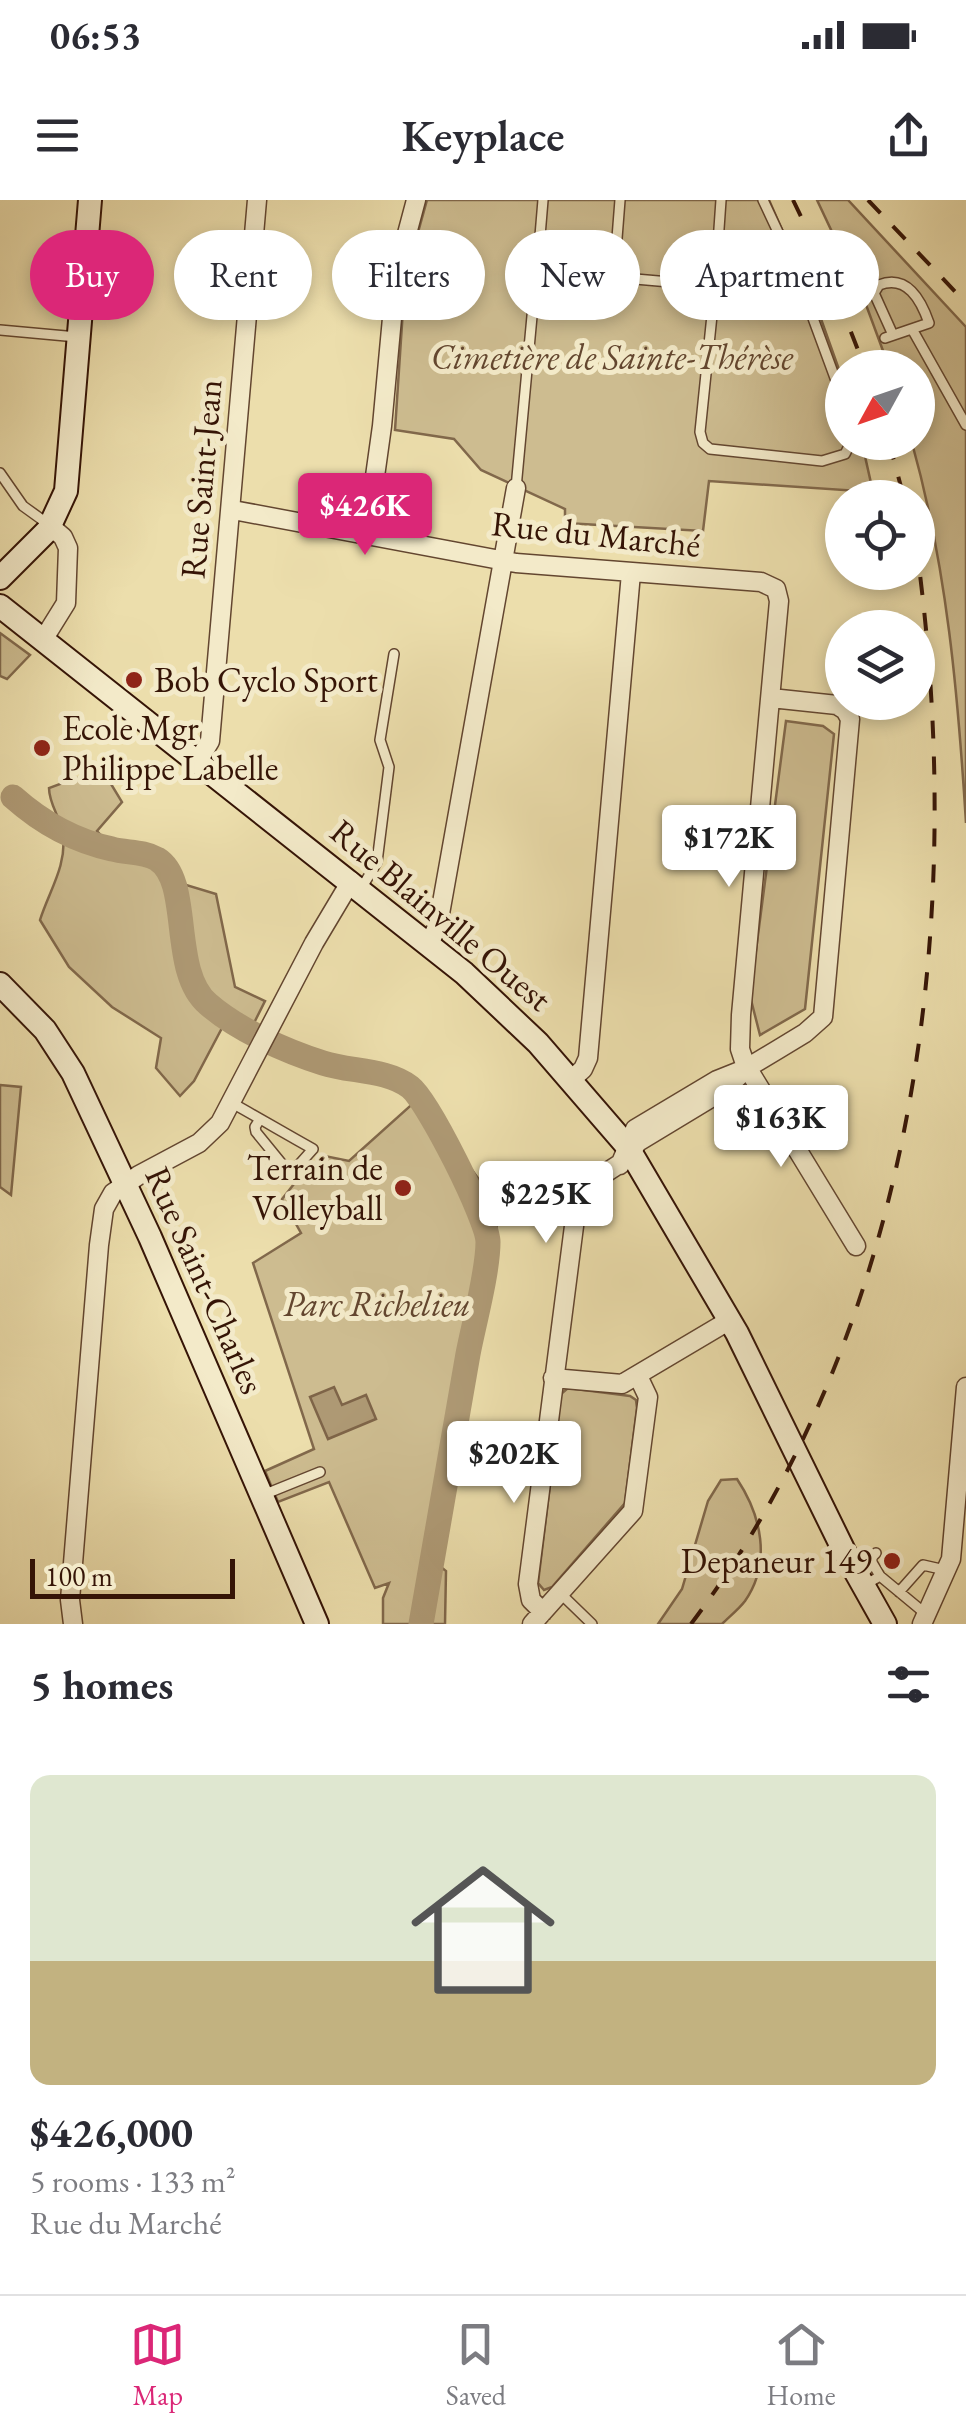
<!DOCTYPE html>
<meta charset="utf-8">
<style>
:root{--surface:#fff;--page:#f2f2f3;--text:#2b2b33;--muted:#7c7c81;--line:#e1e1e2;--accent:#db2777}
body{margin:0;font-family:"EB Garamond",serif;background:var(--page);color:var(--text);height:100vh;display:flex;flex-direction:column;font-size:38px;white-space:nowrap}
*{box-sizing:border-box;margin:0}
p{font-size:32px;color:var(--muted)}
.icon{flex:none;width:55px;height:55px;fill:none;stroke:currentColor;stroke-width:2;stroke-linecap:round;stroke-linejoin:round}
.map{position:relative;height:1424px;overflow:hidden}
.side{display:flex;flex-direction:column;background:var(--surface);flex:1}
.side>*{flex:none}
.banner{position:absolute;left:30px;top:30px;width:908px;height:90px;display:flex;gap:20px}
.needle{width:65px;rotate:230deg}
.buttons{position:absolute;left:825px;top:150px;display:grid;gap:20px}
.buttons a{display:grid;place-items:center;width:110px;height:110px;border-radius:50%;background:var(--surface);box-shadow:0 5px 15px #0003;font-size:50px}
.scale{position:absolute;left:30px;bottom:25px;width:205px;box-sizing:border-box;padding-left:10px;border:5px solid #351406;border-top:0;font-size:28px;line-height:35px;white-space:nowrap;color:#351406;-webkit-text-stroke:8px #f3eac9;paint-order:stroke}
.price{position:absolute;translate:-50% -85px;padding:0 22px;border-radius:10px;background:#fff;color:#222;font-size:32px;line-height:65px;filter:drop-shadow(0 2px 5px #0008)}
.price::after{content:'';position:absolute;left:50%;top:60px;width:30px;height:22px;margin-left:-15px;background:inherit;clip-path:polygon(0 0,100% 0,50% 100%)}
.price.current{background:var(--accent);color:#fff}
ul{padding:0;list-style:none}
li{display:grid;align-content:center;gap:20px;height:530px;padding:0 30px}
li span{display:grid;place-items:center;height:310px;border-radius:20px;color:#555}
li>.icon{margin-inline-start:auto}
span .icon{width:180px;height:180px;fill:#fffc;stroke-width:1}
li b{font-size:42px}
h2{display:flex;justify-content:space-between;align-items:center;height:120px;padding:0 30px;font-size:42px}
.chip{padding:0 35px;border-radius:45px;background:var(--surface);box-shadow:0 5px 15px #0003;font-size:35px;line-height:90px}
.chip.current{background:var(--accent);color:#fff}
.status{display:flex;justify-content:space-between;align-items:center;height:70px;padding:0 50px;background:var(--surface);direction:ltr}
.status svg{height:28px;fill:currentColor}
header{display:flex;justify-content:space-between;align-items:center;height:130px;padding:0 30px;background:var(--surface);font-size:45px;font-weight:600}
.tabs{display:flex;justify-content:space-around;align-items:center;height:140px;border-top:2px solid var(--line);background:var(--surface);font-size:28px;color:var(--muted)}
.tabs a{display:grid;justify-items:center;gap:5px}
.tabs .current{color:var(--accent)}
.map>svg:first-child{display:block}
</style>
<div class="status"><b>06:53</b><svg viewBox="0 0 49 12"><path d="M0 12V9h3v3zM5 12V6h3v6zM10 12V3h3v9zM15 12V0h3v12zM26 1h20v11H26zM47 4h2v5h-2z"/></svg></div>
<header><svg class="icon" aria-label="menu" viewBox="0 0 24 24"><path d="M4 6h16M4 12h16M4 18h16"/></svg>Keyplace<svg class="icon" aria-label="share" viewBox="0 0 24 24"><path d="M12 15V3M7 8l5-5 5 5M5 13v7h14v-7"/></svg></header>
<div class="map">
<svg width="966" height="1424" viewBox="0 0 966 1424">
<rect width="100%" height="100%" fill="#ecdeac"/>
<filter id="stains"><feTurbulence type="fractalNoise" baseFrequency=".002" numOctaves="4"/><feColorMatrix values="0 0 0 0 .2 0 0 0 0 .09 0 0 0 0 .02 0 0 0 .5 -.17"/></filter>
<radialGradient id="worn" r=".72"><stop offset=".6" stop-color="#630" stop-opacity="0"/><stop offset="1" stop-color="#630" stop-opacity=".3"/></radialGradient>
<!-- green -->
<path fill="#cdbc90" stroke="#81684b" stroke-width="2.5" d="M 427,0 L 769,0 L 821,119 L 842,178 L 842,242 L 862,243 L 873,292 L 709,281 L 703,331 L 565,323 L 565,309 L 481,270 L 454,239 L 395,230 L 405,79 Z
M 817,0 L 848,0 L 966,127 L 966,623 C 958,494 947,368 912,243 L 918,242 L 918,168 L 889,167 L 865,102 Z
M 0,433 L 30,455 L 7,479 L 0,476 Z
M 786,521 L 823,526 L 834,534 L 805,809 L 760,835 L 750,796 Z
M 76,578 L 108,579 L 122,602 L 97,631 L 123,659 L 148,647 L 168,661 L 186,685 L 216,694 L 235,787 L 265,801 L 247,837 L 222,828 L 194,881 L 180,896 L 156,868 L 161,838 L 112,807 L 69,767 L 40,720 C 49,691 67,666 63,634 C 61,618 49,605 49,588 Z
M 0,885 L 21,887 L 11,995 L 0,987 Z
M 419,898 L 500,1008 L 436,1363 L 446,1371 L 445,1424 L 383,1424 L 383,1398 L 389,1383 L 375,1388 L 329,1282 L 278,1302 L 265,1271 L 314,1249 L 253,1063 L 301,1033 L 282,999 L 302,974 L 325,956 L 349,961 Z
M 568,1188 L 630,1196 L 636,1200 L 637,1208 L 625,1303 L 552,1387 L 544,1390 L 538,1383 L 561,1194 Z
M 737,1279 C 761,1315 772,1362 745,1401 C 739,1409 729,1417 722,1424 L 658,1424 L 682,1389 L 708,1301 L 721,1280 Z"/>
<!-- water -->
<path fill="#ae9974" stroke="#7e6448" stroke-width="2.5" d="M 334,1187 L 342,1205 L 366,1195 L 376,1219 L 328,1239 L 310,1197 Z"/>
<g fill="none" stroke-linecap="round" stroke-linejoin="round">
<!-- river -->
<path stroke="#ae9974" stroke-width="25" d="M 13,597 C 41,622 75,641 112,649 C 127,653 143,651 157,659 C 193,681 169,771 208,804 C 238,830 285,851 323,863 C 350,872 387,869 410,887 C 428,901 488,1020 488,1042 C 488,1072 474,1123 468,1154 C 453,1244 437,1334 421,1424"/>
<defs>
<path id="lane" d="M 763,0 L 793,64 L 842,197
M 538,60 L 580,64 L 588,68 L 589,78 L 577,87 L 530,83 L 525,76 L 531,61 Z
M 538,60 L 543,0
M 716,68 L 795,71
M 590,75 L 715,86 L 700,232 L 703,243 L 710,249 L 822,261 L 845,254 L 851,242
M 611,77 L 616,51 L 620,0
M 715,86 L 721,0
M 712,105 L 783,112 L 809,110
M 912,129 L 966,225
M 0,130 L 77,137
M 885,138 L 929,123 C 921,100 907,74 879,85 L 874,93 L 893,135
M 0,273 L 23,306 L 48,324
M 516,288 L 535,84
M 361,689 L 377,662 L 389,567 L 380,540 L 394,454
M 232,903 C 259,918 286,934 313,949 L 296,968 L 287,970 L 256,932 L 255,927 L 260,919
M 263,1295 L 320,1272
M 876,1353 L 870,1359 L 880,1376
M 865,1385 L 880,1376 L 927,1415
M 899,1392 L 923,1365 L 945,1370
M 560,1393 L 592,1424"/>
<path id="street" d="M 233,310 L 516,363 L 761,382 L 776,389 L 779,401 L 741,815 L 740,849 L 745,864 L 856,1046
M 367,334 L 382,226 L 396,75 L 416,0
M 43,440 L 66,403 L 68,348 L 63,337 L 50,326
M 198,561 L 210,541 L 257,0
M 429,744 L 438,725 L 516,288
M 571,880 L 583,869 L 588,858 L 631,373
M 620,965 L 635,929 L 717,880 L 747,868 L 777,850 L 805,833 L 823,817 L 850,519 L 845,510 L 837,505 L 771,498
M 553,1178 L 622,1184 L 730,1120
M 543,1412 L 531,1400 L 528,1384 L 578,995 L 590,983 L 624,961 L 638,942 L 724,890 L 739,876
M 73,1424 L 70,1400 L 99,1045 L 104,1009 L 113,993 L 139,975 L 199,943 L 220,923 L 314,743 L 351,681
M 532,1424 L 633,1311 L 648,1197 L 638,1176
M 922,1424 L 951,1359 L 966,1187"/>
<path id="secondary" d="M 0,378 L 48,330 L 66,291 L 90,0
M 0,406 L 464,773 L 538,843 L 627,946 L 737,1133 L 844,1351 L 885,1424
M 0,784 L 45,830 L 73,873 L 150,1037 L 317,1424"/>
</defs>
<!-- lane casing -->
<use href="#lane" stroke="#634630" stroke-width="12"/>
<!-- street casing -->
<use href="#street" stroke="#634630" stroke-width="21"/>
<!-- secondary casing -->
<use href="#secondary" stroke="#351406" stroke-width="26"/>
<!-- lane -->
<use href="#lane" stroke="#f3eac9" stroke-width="9"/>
<!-- street -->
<use href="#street" stroke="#f3eac9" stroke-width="18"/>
<!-- secondary -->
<use href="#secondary" stroke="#f3eac9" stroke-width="22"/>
<!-- rail -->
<path stroke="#351406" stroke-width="4" stroke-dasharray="18 18" stroke-linecap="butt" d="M 793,0 L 828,73 L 865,168
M 868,0 L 966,103
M 889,242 L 904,298
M 691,1424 C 916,1125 966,724 918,359"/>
</g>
<!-- markers -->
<g fill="#8f2418" stroke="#f3eac9" stroke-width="4">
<circle cx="134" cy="480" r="10"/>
<circle cx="42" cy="548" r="10"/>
<circle cx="403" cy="988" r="10"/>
<circle cx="892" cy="1361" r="10"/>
</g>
<g text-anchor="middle" stroke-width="10" stroke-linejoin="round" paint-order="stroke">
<!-- park labels -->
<g font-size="35" font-style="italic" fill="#63462f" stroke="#f3eac9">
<text x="612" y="169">Cimetière de Sainte-Thérèse</text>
<text x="377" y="1116">Parc Richelieu</text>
</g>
<!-- street labels -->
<g font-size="35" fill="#351406" stroke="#f3eac9">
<text transform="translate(201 279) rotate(-85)" y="12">Rue Saint-Jean</text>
<text transform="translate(596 334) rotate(6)" y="12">Rue du Marché</text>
<text transform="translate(441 715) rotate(40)" y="12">Rue Blainville Ouest</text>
<text transform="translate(205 1080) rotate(66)" y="12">Rue Saint-Charles</text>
</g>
<!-- poi labels -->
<g font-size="35" fill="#351406" stroke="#f3eac9" text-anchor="start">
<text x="154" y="492">Bob Cyclo Sport</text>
<text x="62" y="540">Ecole Mgr<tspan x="62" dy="40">Philippe Labelle</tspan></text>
<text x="383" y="980" text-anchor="end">Terrain de<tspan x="383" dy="40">Volleyball</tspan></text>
<text x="872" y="1373" text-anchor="end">Depaneur 149</text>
</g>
</g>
<rect width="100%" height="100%" filter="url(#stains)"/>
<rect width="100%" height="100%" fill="url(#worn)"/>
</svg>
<div class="buttons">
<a><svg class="needle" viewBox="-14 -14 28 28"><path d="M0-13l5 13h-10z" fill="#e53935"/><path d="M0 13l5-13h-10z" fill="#7c7c81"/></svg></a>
<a><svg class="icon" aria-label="locate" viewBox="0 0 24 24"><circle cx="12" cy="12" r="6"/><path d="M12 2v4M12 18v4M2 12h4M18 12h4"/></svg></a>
<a><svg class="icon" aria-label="layers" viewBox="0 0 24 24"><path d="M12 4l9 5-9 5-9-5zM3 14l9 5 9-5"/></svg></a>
</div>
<div class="scale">100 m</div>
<b class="price current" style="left:365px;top:358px">$426K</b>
<b class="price" style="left:729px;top:690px">$172K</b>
<b class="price" style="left:781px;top:970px">$163K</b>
<b class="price" style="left:546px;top:1046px">$225K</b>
<b class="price" style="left:514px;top:1306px">$202K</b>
<div class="banner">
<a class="chip current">Buy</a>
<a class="chip">Rent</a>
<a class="chip">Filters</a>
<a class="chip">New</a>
<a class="chip">Apartment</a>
</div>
</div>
<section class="side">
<h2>5 homes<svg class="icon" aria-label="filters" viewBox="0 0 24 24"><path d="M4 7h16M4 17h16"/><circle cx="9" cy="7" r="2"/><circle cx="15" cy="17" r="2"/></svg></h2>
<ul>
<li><span style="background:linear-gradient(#dfe7d0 60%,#c2b280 0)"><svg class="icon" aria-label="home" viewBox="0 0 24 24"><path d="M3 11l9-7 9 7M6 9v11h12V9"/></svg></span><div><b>$426,000</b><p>5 rooms · 133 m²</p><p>Rue du Marché</p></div></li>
</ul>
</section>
<nav class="tabs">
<a class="current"><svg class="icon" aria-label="map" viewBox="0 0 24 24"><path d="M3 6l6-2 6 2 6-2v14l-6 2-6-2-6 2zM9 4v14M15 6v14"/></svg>Map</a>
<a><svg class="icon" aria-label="saved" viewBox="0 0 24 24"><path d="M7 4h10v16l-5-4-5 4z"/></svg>Saved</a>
<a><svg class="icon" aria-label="home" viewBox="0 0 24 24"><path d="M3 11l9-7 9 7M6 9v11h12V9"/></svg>Home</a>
</nav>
